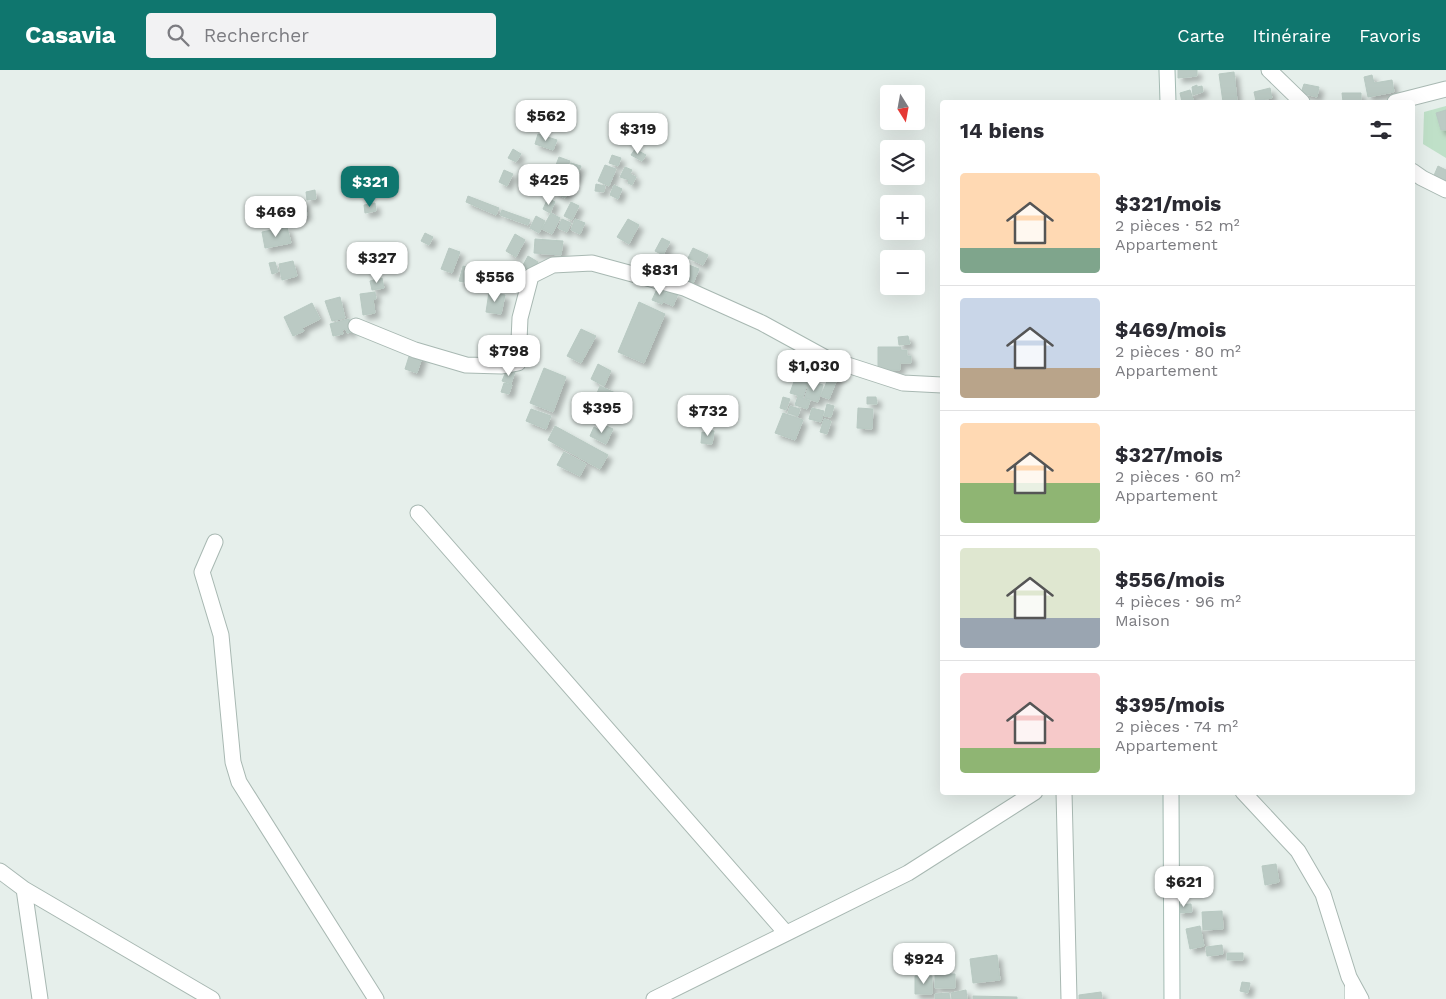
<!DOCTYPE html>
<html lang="fr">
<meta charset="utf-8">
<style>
:root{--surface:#fff;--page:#f2f2f3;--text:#2b2b33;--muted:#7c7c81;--line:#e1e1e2;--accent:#0f766e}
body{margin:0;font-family:"Work Sans",sans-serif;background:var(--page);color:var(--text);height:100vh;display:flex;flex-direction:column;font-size:19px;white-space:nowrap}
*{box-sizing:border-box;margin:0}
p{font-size:16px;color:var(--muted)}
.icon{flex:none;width:28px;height:28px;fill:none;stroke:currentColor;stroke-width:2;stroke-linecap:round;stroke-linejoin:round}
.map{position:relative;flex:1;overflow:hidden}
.panel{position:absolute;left:940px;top:30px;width:475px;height:695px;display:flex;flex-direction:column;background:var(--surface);border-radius:5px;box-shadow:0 5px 20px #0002}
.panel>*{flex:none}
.needle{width:32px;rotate:169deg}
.fabs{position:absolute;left:880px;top:15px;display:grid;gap:10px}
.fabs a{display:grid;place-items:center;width:45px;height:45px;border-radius:5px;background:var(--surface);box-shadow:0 5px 20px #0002;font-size:25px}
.price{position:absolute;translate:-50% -42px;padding:0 11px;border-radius:10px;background:#fff;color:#222;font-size:16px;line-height:32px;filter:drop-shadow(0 1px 2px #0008)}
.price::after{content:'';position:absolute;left:50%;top:30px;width:15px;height:11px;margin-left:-8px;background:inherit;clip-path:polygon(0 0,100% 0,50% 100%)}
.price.on{background:var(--accent);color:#fff}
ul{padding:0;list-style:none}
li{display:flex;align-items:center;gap:15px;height:125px;padding:0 20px}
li+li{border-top:1px solid var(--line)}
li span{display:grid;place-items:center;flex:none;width:140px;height:100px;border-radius:5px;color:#555}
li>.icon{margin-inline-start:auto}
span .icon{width:60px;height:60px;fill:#fffc;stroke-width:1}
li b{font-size:21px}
h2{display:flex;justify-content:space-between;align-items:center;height:60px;padding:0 20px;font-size:21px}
header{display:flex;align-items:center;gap:30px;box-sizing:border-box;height:70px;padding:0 25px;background:var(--accent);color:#fff}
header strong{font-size:24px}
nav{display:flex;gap:28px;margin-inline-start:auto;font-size:18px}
.search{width:350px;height:45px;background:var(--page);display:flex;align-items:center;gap:12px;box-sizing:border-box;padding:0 18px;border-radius:5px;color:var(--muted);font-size:19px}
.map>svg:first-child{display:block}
</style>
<header>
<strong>Casavia</strong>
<div class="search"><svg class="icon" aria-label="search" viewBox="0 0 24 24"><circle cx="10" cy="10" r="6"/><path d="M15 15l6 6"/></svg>Rechercher</div>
<nav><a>Carte</a><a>Itinéraire</a><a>Favoris</a></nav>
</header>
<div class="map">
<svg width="1446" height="929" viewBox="0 0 1446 929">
<defs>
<filter id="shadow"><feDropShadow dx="4.5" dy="4.5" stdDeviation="2.5" flood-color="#0004"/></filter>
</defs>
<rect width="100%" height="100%" fill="#e6efeb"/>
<!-- green -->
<path fill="#bfe0c8" d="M 1446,36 L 1446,88 L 1423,74 L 1424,42 Z"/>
<!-- building -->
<path fill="#bbcac4" stroke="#b8c9c2" filter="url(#shadow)" d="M 1178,0 L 1197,0 L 1197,6 L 1178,8 Z
M 1234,2 L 1237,31 L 1223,32 L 1219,4 Z
M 1372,5 L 1374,13 L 1392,10 L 1394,22 L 1368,27 L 1364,7 Z
M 1304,14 L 1319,17 L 1317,27 L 1301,23 Z
M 1197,15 L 1197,17 L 1202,16 L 1203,22 L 1193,25 L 1192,17 Z
M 1270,18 L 1272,28 L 1256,31 L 1254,22 Z
M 1190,20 L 1194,32 L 1182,32 L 1180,23 Z
M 1342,23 L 1361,23 L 1361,32 L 1343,32 Z
M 1446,40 L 1446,60 L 1441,60 L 1436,43 Z
M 538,64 L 557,70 L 553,80 L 535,74 Z
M 513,79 L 521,84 L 516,92 L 508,88 Z
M 635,79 L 646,85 L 642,91 L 631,85 Z
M 612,85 L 621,88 L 618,96 L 609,93 Z
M 559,87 L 570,91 L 564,107 L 553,103 Z
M 571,93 L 581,96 L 576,110 L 567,106 Z
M 605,95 L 616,99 L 609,116 L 598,111 Z
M 1438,96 L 1446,100 L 1446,116 L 1432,110 Z
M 625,97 L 632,100 L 630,104 L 636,107 L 632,115 L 628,113 L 629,110 L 620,107 Z
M 504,100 L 513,104 L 507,116 L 499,112 Z
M 561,108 L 572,115 L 565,128 L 553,122 Z
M 596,114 L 605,116 L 604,122 L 595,121 Z
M 614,115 L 622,119 L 618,129 L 610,125 Z
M 315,120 L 316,129 L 307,130 L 306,122 Z
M 468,126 L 499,138 L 496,145 L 466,132 Z
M 548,128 L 555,132 L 550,143 L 543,139 Z
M 305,130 L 307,146 L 292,149 L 289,132 Z
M 285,132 L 289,147 L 277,150 L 274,135 Z
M 571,132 L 579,136 L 572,150 L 564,146 Z
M 375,133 L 376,141 L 365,143 L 364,135 Z
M 502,140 L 530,150 L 528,155 L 500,145 Z
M 551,143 L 560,148 L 552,164 L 542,159 Z
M 536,146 L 545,151 L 539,163 L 530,158 Z
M 562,149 L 571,153 L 567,162 L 558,158 Z
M 575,149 L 585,153 L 580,164 L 571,160 Z
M 628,149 L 639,155 L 629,174 L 617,167 Z
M 287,157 L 291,173 L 265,178 L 262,162 Z
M 425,163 L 433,167 L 429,175 L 421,171 Z
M 515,164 L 525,170 L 516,187 L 506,181 Z
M 662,168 L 670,172 L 663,185 L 655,181 Z
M 535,169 L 563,171 L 561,185 L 534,183 Z
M 449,178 L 460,182 L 452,203 L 441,199 Z
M 693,178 L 708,185 L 703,195 L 688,188 Z
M 528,186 L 538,192 L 533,202 L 522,197 Z
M 663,189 L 672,193 L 666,209 L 657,205 Z
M 293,191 L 297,206 L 282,210 L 279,194 Z
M 275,192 L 278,202 L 272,204 L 269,193 Z
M 689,195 L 699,199 L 692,216 L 682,212 Z
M 463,196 L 476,199 L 472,214 L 459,211 Z
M 382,208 L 384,218 L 372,220 L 370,211 Z
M 657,219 L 667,223 L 662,234 L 652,230 Z
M 668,221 L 678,224 L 673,236 L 664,232 Z
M 375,222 L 376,229 L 373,230 L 375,243 L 363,245 L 360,224 Z
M 489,222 L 505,225 L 501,244 L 486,242 Z
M 340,227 L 345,248 L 332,251 L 325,231 Z
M 639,232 L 665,244 L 644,293 L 618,282 Z
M 312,233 L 320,249 L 302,258 L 304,261 L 293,266 L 284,247 Z
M 349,249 L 352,262 L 347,263 L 346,259 L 342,260 L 343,264 L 333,266 L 330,254 Z
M 581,259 L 596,266 L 581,293 L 567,286 Z
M 908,266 L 910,274 L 899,275 L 898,267 Z
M 878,277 L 901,277 L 901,280 L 907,280 L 907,286 L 911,286 L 911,293 L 900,293 L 900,300 L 878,301 Z
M 411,280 L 423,285 L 417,303 L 405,299 Z
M 598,294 L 611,301 L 604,316 L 591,309 Z
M 800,294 L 812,298 L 803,327 L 790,323 Z
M 544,298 L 566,307 L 553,342 L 530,333 Z
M 507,299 L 515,302 L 511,314 L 502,311 Z
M 832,299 L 840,302 L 829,329 L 821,326 Z
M 810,311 L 823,315 L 818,332 L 805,328 Z
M 504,313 L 512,315 L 509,324 L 501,322 Z
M 600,316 L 622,326 L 614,345 L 592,335 Z
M 798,326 L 810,331 L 807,339 L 795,335 Z
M 783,327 L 790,329 L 786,340 L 780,338 Z
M 867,327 L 876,327 L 877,334 L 867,334 Z
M 827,334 L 834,336 L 831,347 L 824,346 Z
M 790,336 L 800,339 L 798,346 L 788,343 Z
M 812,338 L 824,341 L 821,352 L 809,349 Z
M 858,338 L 873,339 L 872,359 L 857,358 Z
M 531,339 L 551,346 L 546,359 L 526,351 Z
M 783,343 L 803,350 L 795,370 L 775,363 Z
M 824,349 L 831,351 L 827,364 L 820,362 Z
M 604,355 L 613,359 L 606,374 L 590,366 L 594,357 L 601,361 Z
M 555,356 L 608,385 L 600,399 L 548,370 Z
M 706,360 L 714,361 L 712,374 L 701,373 L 702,362 L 706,363 Z
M 564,382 L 586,394 L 580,406 L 557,395 Z
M 1276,794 L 1279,812 L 1265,815 L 1262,796 Z
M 1191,834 L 1192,842 L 1178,843 L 1177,835 Z
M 1222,841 L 1223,859 L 1203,860 L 1202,842 Z
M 1200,856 L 1204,876 L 1190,879 L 1186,859 Z
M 1222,875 L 1223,884 L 1207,886 L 1206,877 Z
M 1227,883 L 1243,883 L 1243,890 L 1227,890 Z
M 997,885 L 1000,910 L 973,913 L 970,889 Z
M 935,904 L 955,904 L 955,918 L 935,918 Z
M 915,906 L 932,906 L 932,924 L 915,924 Z
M 1242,912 L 1250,913 L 1248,923 L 1240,921 Z
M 966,920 L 967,929 L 952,929 L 951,923 Z
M 1101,922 L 1102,929 L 1079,929 L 1079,925 Z
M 949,923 L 950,929 L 935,929 L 935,924 Z
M 973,926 L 1017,927 L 1017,929 L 973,929 Z"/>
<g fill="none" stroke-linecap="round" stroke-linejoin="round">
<defs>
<path id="lane" d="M 1349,914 L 1349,929"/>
<path id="street" d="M 1269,0 L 1302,32
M 1395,32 L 1446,19
M 1412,101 L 1422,108 L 1446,120
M 356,256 L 415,280 L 466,295 L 502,296 L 518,293 L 520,248 L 531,206 L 553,195 L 592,193 L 684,218 L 762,253 L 826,288 L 903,313 L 942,315
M 418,443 L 786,863
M 215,472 L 202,502 L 221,565 L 233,692 L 239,712 L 376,929
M 1064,722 L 1069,929
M 1243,722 L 1298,781 L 1323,824 L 1349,907 L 1361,929
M 0,801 L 24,819 L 212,929
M 24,819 L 40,929
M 654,929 L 908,803 L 1035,722"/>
<path id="secondary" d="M 1167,0 L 1168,32
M 1171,722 L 1172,929"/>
</defs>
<!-- lane casing -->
<use href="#lane" stroke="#a8b8b2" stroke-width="9"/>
<!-- street casing -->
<use href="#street" stroke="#a8b8b2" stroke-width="17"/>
<!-- secondary casing -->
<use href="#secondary" stroke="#a4bbb3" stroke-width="17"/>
<!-- lane -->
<use href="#lane" stroke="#fff" stroke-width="8"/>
<!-- street -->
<use href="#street" stroke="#fff" stroke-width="15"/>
<!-- secondary -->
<use href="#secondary" stroke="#fff" stroke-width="15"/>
</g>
</svg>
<div class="fabs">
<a><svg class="needle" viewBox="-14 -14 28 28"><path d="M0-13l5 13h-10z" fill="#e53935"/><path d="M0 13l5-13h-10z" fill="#7c7c81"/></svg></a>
<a><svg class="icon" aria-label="layers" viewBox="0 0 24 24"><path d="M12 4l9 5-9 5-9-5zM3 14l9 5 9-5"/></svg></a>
<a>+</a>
<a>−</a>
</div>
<b class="price" style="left:546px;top:72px">$562</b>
<b class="price" style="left:638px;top:85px">$319</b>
<b class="price" style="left:549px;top:136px">$425</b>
<b class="price on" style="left:370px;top:138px">$321</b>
<b class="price" style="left:276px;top:168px">$469</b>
<b class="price" style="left:377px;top:214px">$327</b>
<b class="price" style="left:660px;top:226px">$831</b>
<b class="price" style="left:495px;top:233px">$556</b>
<b class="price" style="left:509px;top:307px">$798</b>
<b class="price" style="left:814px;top:322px">$1,030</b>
<b class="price" style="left:602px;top:364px">$395</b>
<b class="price" style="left:708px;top:367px">$732</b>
<b class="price" style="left:1184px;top:838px">$621</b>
<b class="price" style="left:924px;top:915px">$924</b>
<section class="panel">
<h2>14 biens<svg class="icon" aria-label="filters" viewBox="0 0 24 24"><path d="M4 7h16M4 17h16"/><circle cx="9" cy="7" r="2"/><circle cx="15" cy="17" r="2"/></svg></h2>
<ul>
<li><span style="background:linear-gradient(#ffd9b3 75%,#7fa58c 0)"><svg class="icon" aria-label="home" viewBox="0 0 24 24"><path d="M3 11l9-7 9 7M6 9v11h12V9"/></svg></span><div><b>$321/mois</b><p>2 pièces · 52 m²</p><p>Appartement</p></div></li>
<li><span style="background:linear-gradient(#c9d6e8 70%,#b9a48a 0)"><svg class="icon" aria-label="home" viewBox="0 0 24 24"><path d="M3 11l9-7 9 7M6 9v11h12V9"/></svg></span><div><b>$469/mois</b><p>2 pièces · 80 m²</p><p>Appartement</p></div></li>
<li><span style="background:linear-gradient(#ffd9b3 60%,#8fb573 0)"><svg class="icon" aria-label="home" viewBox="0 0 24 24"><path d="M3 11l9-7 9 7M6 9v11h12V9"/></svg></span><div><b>$327/mois</b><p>2 pièces · 60 m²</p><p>Appartement</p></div></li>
<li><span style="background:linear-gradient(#dfe7d0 70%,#9aa5b1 0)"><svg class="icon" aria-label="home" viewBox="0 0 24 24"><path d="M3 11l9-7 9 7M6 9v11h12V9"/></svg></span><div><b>$556/mois</b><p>4 pièces · 96 m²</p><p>Maison</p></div></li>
<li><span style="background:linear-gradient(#f6c9c9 75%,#8fb573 0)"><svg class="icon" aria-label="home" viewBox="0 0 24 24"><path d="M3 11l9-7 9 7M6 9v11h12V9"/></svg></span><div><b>$395/mois</b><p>2 pièces · 74 m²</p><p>Appartement</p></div></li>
</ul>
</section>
</div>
